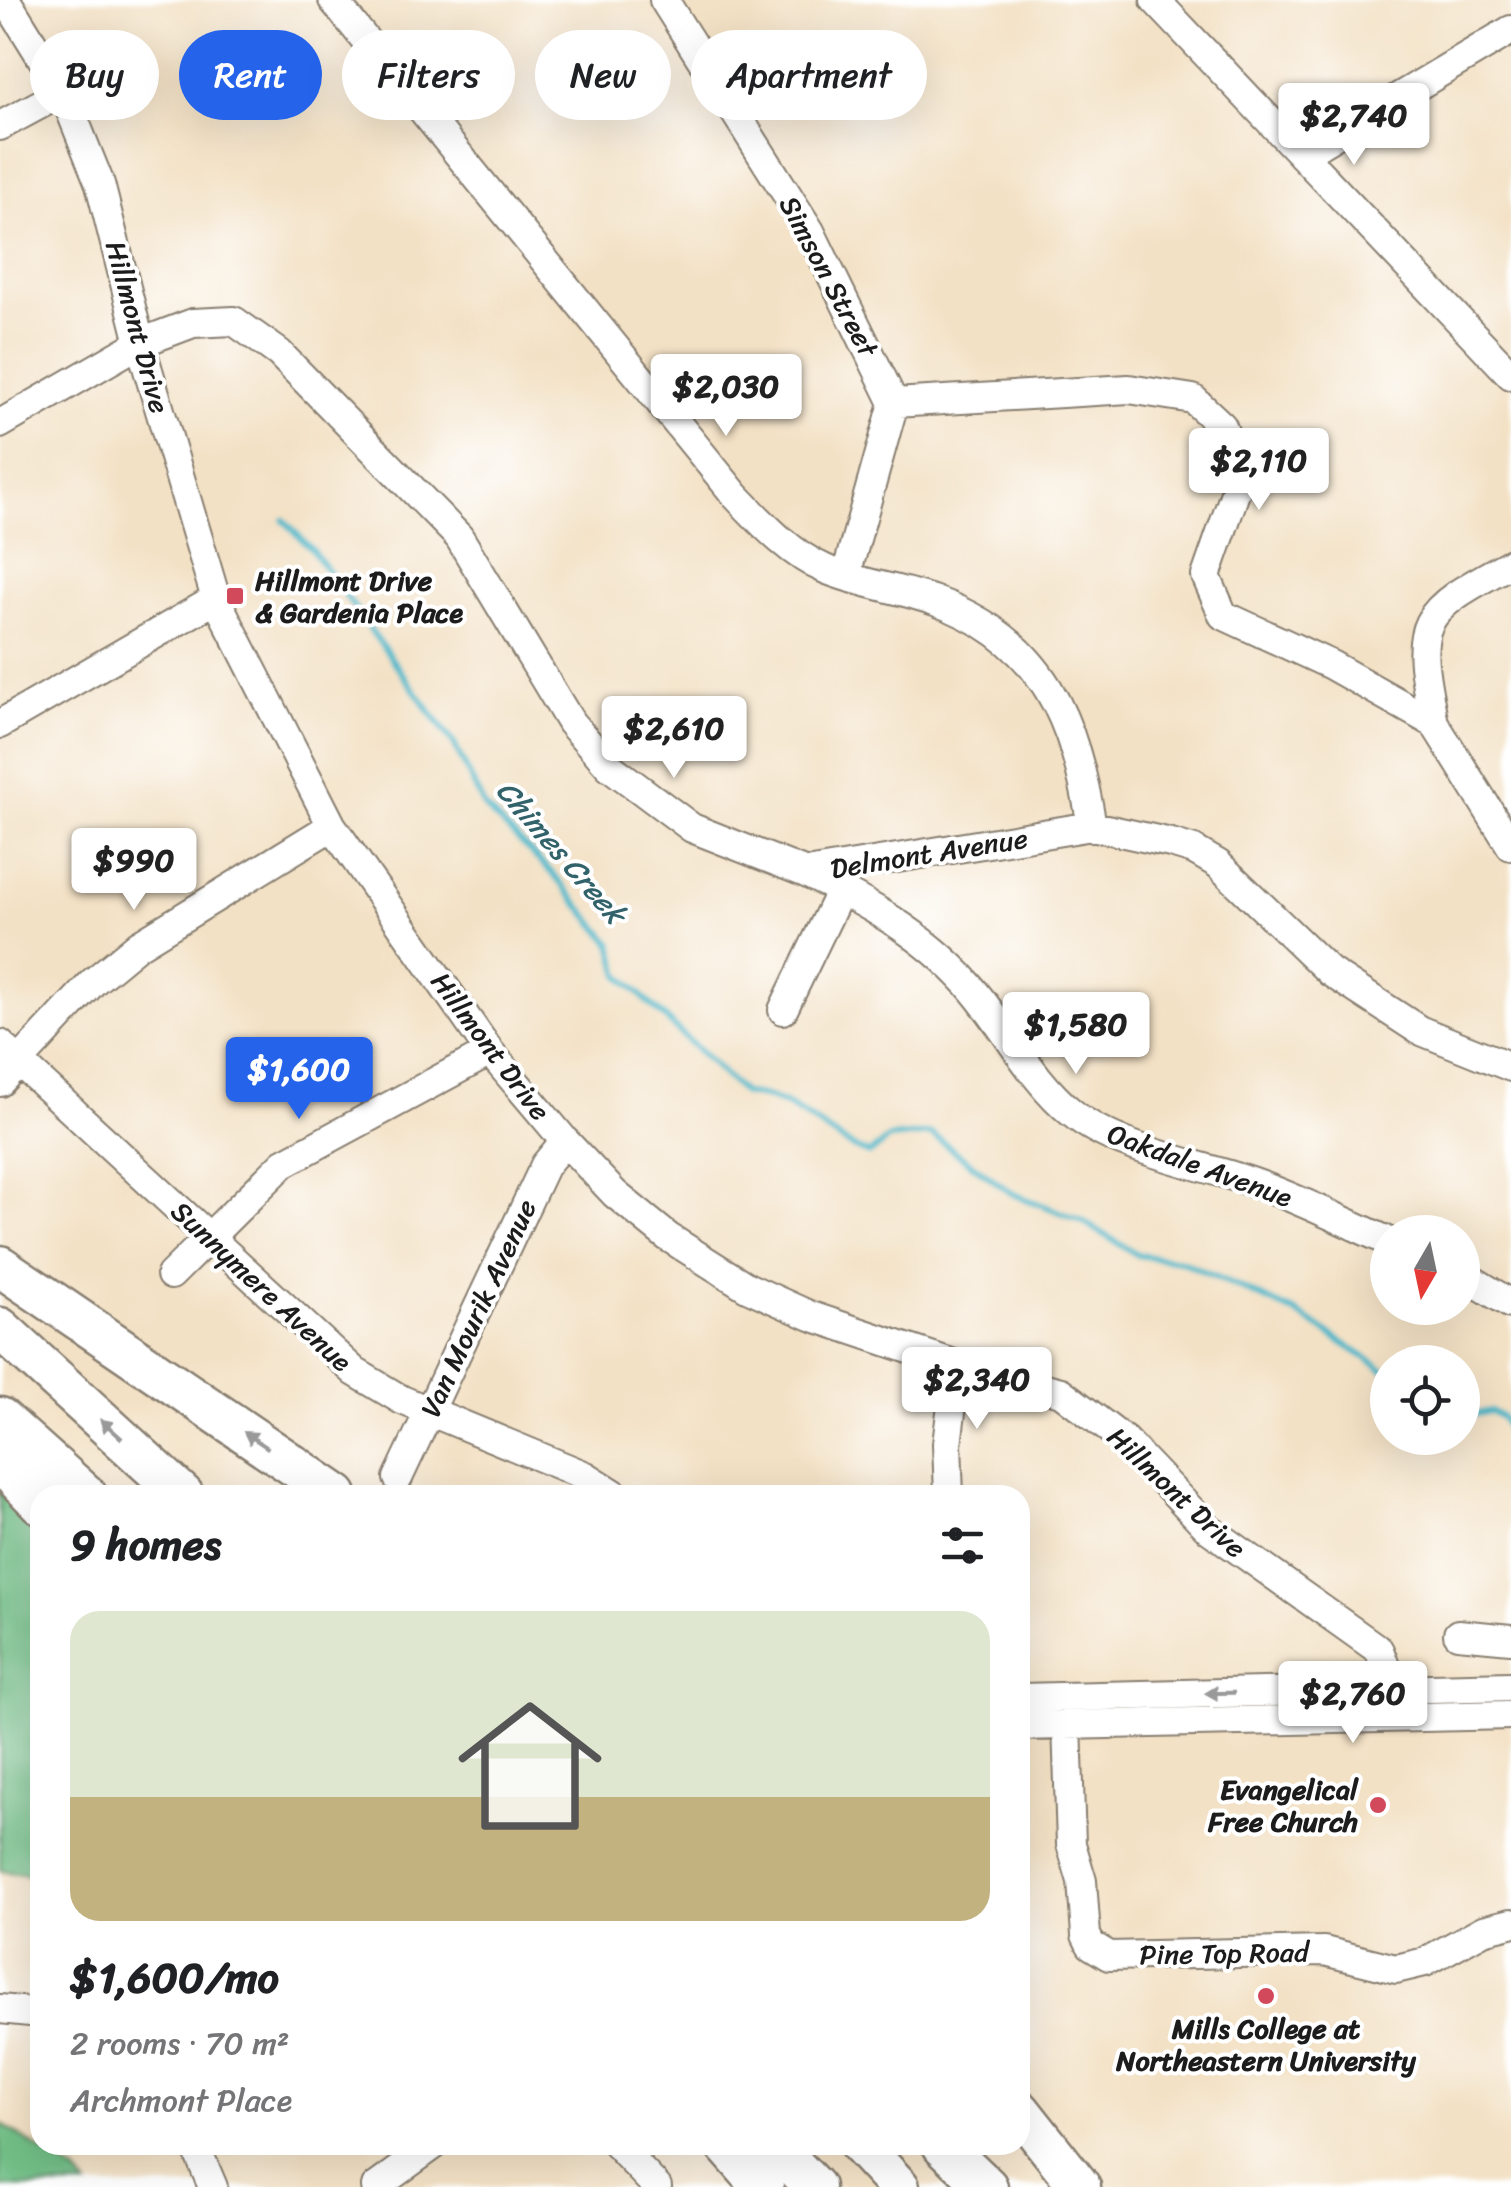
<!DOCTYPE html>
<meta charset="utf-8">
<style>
:root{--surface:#fff;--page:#f6f6f6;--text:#202124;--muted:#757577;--line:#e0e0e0;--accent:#2563eb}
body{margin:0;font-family:Sriracha,sans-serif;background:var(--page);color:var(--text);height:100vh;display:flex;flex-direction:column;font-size:38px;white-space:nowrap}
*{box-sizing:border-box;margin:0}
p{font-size:32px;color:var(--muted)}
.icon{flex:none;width:55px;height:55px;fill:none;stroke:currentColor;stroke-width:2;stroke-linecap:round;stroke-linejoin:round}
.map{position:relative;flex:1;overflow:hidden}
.details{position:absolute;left:30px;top:1485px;width:1000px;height:670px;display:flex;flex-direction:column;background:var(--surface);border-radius:30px;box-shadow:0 10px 40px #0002}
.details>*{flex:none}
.guide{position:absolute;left:30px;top:30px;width:1000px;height:90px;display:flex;gap:20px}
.needle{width:65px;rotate:189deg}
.fabs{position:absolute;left:1370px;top:1215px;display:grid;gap:20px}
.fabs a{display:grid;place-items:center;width:110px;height:110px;border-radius:50%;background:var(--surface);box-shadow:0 10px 40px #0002;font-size:50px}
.price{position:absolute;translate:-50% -85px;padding:0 22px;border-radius:10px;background:#fff;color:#222;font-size:32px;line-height:65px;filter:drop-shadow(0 2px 5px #0008)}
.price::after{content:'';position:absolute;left:50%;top:60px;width:30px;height:22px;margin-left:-15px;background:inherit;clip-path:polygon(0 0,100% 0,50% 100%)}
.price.on{background:var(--accent);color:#fff}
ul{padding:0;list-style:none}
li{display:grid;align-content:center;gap:20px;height:530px;padding:0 40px}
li+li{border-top:2px solid var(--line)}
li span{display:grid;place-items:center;height:310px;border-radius:30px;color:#555}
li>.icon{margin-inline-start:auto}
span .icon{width:180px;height:180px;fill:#fffc;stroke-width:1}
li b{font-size:42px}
h2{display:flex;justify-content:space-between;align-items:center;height:120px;padding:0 40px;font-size:42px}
.chip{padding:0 35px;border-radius:45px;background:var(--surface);box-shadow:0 10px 40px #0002;font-size:35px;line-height:90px}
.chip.on{background:var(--accent);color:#fff}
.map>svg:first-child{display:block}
</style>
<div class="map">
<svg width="1511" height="2187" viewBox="0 0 1511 2187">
<rect width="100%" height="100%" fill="#fff"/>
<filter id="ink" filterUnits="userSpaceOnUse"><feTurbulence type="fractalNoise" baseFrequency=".01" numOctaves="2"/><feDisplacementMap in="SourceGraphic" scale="20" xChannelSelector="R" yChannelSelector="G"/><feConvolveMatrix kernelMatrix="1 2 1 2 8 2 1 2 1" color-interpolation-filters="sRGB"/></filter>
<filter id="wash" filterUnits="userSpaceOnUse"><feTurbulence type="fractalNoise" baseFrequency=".0048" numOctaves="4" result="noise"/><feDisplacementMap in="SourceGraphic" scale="40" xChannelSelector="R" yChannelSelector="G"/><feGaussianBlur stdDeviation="2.25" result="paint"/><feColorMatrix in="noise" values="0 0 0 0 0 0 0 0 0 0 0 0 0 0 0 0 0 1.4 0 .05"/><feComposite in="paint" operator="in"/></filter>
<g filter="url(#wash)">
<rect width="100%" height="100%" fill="#f3e1c5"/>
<!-- forest -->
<path fill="#72be86" stroke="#476d51" stroke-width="2.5" d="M 0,1490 L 40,1534 L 40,1876 L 0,1871 Z
M 0,2123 L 76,2173 L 88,2187 L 0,2187 Z"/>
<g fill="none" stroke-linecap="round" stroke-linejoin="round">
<!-- stream -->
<path stroke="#4cb7c9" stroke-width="6" d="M 284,520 L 312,550 L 454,744 L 485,808 L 551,872 L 612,944 L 620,975 L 744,1094 C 795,1095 826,1139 869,1154 L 889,1138 L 931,1134 L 1013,1194 L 1081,1220 L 1137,1255 L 1181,1261 L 1296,1313 L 1388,1372
M 1462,1417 L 1491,1411 L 1503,1418 L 1511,1437"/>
</g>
</g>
<g filter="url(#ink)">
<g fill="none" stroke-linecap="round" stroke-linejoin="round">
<defs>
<path id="minor" d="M 6,0 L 63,92 L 100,184 L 140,343 L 216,599 L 332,826 L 490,1052 L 565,1141 L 615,1194 L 668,1237 L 747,1287 L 811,1316 L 957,1365 L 1061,1392 L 1125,1441 L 1209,1529 L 1379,1650 L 1386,1669 L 1387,1717
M 333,0 L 736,496 C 762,523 790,554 825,569 C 860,584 899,588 935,601 C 1046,641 1074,721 1092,826
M 664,0 L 810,231 L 894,403 L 846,575
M 1155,0 L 1511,375
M 0,126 L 63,92
M 1302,155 L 1511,30
M 894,403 L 1129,389 L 1193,399 L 1222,426 L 1235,464 L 1236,490 L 1206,576 L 1223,615 L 1331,665 L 1434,723 L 1511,846
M 0,424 L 140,343 L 193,323 L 234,321 L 279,353 L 459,537 L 571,723 L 609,766 L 692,828 L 806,873 L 1092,826 L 1171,843 L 1194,850 L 1218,864 L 1330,972 L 1419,1030 L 1511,1067
M 1434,723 C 1412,618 1418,614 1511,563
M 0,724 L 216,599
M 806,873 C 865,901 924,935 967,983 C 1004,1024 1030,1079 1072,1113 C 1116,1149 1195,1163 1248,1181 C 1296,1197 1342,1221 1388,1241
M 783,1010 L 841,890
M 0,1044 L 355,1372 L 402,1400 L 586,1476 L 616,1495
M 0,1082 L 93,982 L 138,945 L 332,826
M 1462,1274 L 1511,1304
M 171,1275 L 284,1163 L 490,1052
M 398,1478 L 545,1165 L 565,1141
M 949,1495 L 947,1444 L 957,1365
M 1458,1634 L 1511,1639
M 1020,1698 L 1511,1686
M 1067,1724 L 1071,1844 L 1082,1881 L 1086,1935 L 1091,1945 L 1109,1956 L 1324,1951 L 1396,1969 L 1425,1962 L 1483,1930 L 1511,1923
M 1020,1726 L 1511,1715
M 0,2009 L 40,2013
M 195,2145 L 213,2187
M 617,2145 L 657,2187
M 376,2187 L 434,2145"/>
<path id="highway" d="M 0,1266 L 337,1495
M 0,1328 L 183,1495
M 0,1418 L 86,1495
M 0,1462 L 40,1503
M 1020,2111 L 1080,2187
M 726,2145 L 763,2187
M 774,2145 L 814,2187
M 860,2145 L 899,2187
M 943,2145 L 987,2187"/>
</defs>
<!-- minor casing -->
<use href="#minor" stroke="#887e70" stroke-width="32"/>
<!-- highway casing -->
<use href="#highway" stroke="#887e70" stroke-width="45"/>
<!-- minor -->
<use href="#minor" stroke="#fff" stroke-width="28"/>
<!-- highway -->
<use href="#highway" stroke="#fff" stroke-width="40"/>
</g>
<!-- one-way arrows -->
<defs><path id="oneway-solid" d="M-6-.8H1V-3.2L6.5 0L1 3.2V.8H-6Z" transform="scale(2.5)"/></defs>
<g fill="#999">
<use href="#oneway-solid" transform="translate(111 1429) rotate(-138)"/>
<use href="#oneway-solid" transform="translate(256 1440) rotate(-146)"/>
<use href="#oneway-solid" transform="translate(1220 1693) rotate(179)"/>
</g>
</g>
<!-- markers -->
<g fill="#d1495b" stroke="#fff" stroke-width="4">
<rect x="225" y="586" width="20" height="20" rx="5"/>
<circle cx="1378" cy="1805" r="10"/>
<circle cx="1266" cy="1996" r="10"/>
</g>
<g text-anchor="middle" stroke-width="8" stroke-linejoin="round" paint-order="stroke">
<!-- street labels -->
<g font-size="28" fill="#1c1c1c" stroke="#fff">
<text transform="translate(829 276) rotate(62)" y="10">Simson Street</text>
<text transform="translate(138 327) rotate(75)" y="10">Hillmont Drive</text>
<text transform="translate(929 853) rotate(-9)" y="10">Delmont Avenue</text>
<text transform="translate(491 1046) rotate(53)" y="10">Hillmont Drive</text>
<text transform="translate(1200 1165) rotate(20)" y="10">Oakdale Avenue</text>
<text transform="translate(262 1286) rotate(43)" y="10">Sunnymere Avenue</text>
<text transform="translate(478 1308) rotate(-65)" y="10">Van Mourik Avenue</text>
<text transform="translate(1177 1492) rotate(43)" y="10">Hillmont Drive</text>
<text transform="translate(1224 1953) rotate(-1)" y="10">Pine Top Road</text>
</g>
<!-- poi labels -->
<g font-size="28" font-weight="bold" fill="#1c1c1c" stroke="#fff" text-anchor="start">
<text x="255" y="590">Hillmont Drive<tspan x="255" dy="32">&amp; Gardenia Place</tspan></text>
<text x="1358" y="1799" text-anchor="end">Evangelical<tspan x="1358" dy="32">Free Church</tspan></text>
<text x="1266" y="2038" text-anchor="middle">Mills College at<tspan x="1266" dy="32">Northeastern University</tspan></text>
</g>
<!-- water labels -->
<g font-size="30" font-style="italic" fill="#32626a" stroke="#fff">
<text transform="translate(561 852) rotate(49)" y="10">Chimes Creek</text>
</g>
</g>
</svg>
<div class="fabs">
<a><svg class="needle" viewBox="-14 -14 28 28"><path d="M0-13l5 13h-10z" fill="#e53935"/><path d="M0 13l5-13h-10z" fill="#757577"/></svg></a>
<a><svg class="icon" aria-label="locate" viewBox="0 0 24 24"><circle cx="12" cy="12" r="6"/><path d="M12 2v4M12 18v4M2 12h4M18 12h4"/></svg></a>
</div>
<b class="price" style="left:1354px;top:168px">$2,740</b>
<b class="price" style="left:726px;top:439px">$2,030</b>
<b class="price" style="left:1259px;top:513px">$2,110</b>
<b class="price" style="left:674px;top:781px">$2,610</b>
<b class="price" style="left:134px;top:913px">$990</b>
<b class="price" style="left:1076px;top:1077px">$1,580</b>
<b class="price on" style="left:299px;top:1122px">$1,600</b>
<b class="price" style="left:977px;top:1432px">$2,340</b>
<b class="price" style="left:1353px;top:1746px">$2,760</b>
<div class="guide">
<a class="chip">Buy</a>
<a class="chip on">Rent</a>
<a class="chip">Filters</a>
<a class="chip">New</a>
<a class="chip">Apartment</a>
</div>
<section class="details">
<h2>9 homes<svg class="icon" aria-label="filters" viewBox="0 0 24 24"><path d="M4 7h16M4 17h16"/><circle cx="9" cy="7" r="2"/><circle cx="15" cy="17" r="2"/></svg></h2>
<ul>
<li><span style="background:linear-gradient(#dfe7d0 60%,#c2b280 0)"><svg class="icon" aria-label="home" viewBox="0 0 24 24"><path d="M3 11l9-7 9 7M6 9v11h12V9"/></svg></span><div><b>$1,600/mo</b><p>2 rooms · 70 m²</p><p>Archmont Place</p></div></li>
</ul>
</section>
</div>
